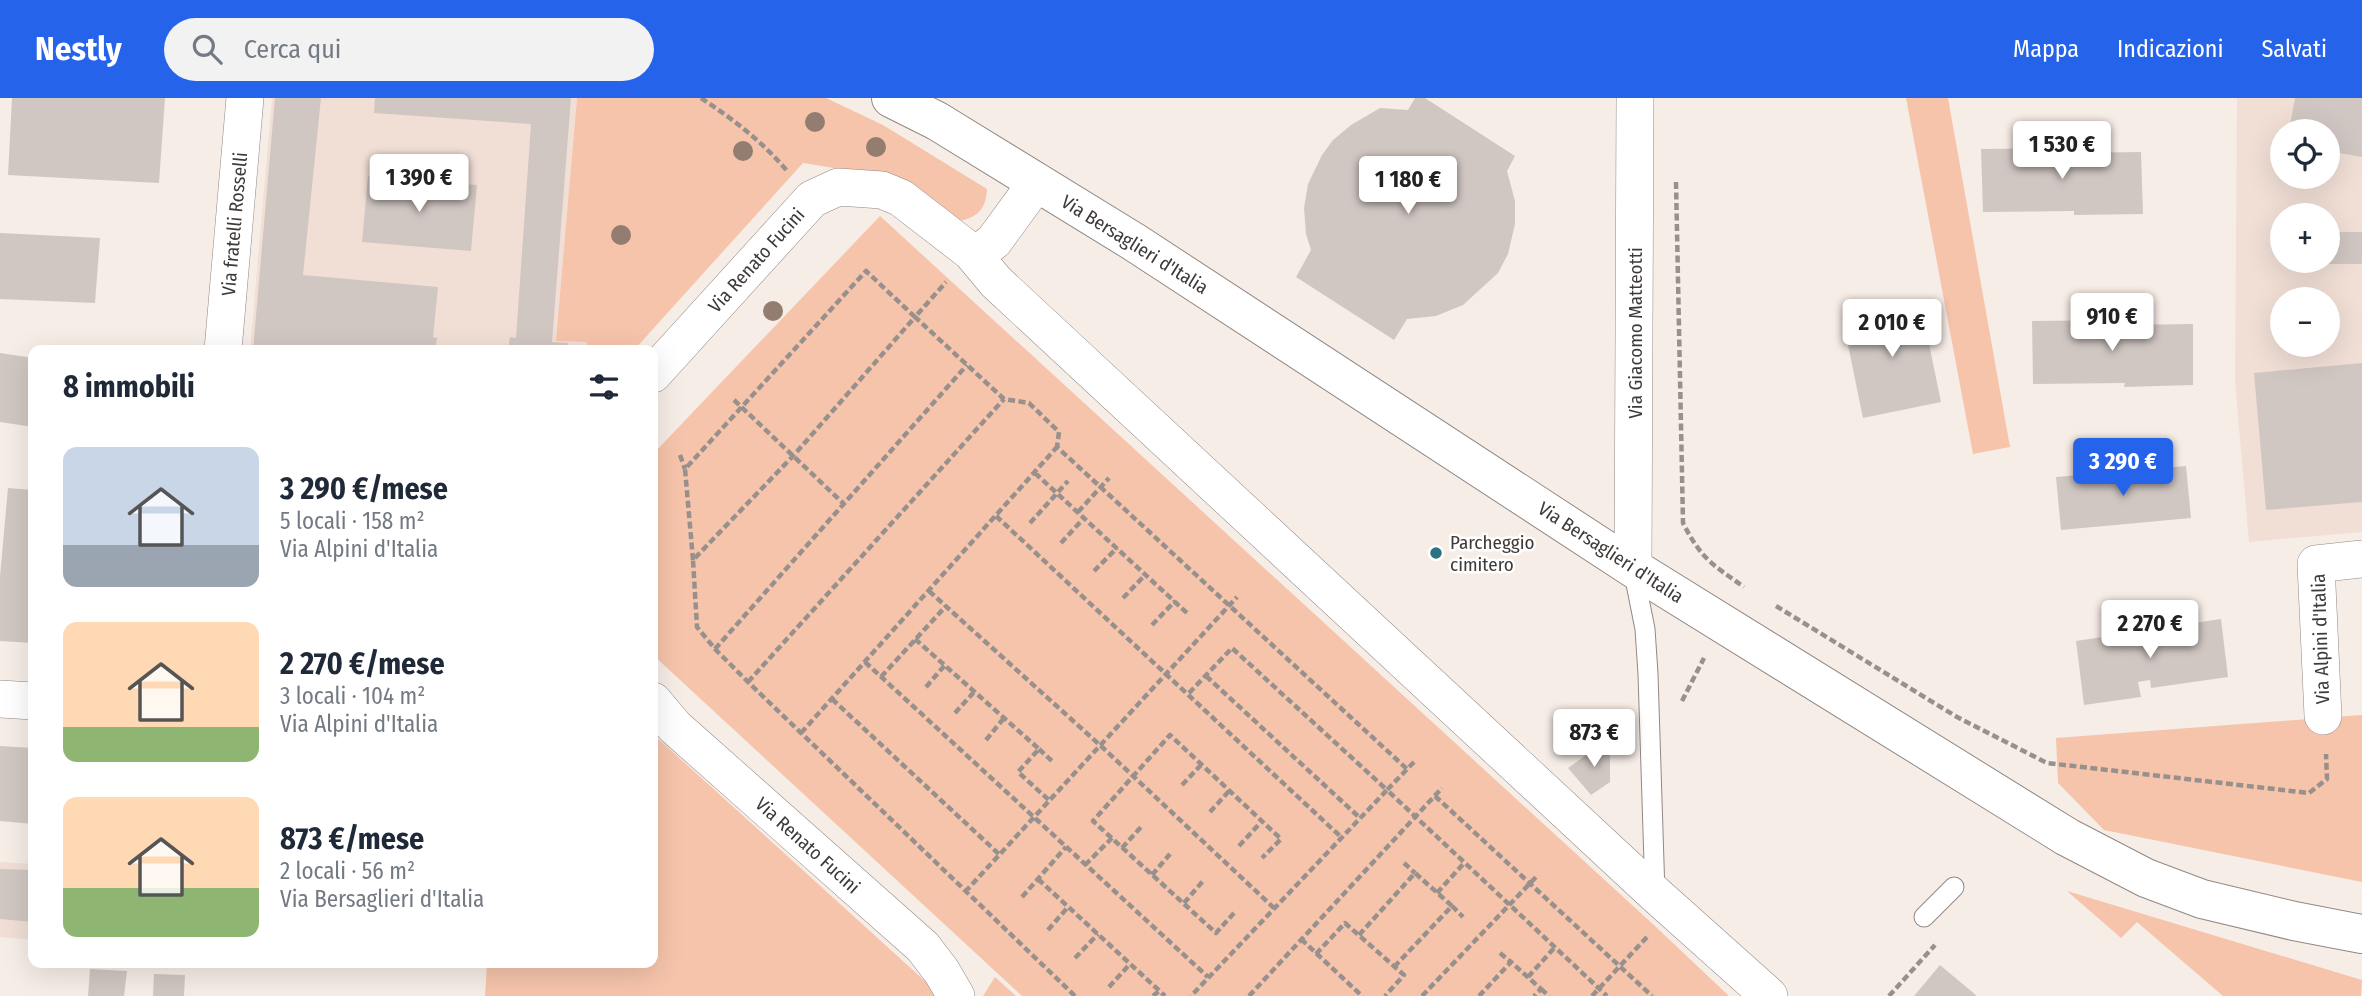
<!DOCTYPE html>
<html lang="it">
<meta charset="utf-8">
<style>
:root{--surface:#fff;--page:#f2f2f3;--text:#1f2937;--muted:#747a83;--accent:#2563eb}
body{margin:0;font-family:"Fira Sans Condensed",sans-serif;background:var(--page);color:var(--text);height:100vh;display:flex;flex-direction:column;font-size:26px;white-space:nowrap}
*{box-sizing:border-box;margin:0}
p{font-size:23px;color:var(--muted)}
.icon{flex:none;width:38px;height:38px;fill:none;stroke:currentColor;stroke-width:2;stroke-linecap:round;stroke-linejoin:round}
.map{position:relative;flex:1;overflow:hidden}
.details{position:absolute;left:28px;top:247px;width:630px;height:623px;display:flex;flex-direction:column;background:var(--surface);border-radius:14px;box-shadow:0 7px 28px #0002}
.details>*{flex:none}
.tools{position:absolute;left:2270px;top:21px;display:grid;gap:14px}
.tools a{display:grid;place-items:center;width:70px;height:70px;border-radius:50%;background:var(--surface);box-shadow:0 7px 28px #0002;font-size:35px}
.price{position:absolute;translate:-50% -60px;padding:0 16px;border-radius:7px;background:#fff;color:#222;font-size:23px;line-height:46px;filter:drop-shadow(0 2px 4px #0008)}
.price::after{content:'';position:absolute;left:50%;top:42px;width:21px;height:16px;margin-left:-10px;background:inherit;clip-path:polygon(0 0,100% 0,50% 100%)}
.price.current{background:var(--accent);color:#fff}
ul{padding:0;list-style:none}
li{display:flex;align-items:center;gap:21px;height:175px;padding:0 35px}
li span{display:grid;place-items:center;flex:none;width:196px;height:140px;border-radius:14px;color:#555}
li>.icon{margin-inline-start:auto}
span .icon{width:84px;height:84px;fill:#fffc;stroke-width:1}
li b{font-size:30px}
h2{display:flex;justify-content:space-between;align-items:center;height:84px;padding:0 35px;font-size:30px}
header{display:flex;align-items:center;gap:42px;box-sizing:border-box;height:98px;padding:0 35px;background:var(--accent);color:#fff}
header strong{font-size:33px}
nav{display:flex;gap:38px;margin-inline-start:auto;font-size:24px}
.search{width:490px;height:63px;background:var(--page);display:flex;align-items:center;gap:18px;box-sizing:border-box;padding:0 24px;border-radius:38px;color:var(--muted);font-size:26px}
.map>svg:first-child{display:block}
</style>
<header>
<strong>Nestly</strong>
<div class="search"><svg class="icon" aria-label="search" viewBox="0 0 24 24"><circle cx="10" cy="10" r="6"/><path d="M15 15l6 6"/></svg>Cerca qui</div>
<nav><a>Mappa</a><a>Indicazioni</a><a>Salvati</a></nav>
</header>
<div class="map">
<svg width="2362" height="898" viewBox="0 0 2362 898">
<rect width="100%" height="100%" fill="#f7ede7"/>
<!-- built -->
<path fill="#f1dfd6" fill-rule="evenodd" d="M 272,0 L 577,0 L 557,242 L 588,244 L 587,252 L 250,252 Z
M 2237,0 L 2362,0 L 2362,434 L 2249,444 L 2235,284 ZM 2282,33 L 2328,33 L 2328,79 L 2282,79 ZM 2282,117 L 2328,117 L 2328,163 L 2282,163 ZM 2282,201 L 2328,201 L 2328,247 L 2282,247 Z
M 0,764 L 33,766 L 33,842 L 0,839 Z"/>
<!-- green -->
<path fill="#f6c4ab" d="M 577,0 L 826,0 L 883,27 L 987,91 C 986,113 976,120 956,124 L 896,80 L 803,65 L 634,252 L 587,252 L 587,244 L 556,243 Z
M 1906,0 L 1948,0 L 2010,349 L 1973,356 Z
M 880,118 L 1656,829 L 1729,898 L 1022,898 L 653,557 L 653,356 Z
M 2362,617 L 2362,784 L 2104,732 L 2058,685 L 2056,640 Z
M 653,636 L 937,894 L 936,898 L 485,898 L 487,865 L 653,864 Z
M 2067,793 L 2362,882 L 2361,898 L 2223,898 L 2137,824 L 2121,840 Z
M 995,879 L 1016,898 L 983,898 Z"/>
<!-- building -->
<path fill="#d1c7c2" d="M 12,0 L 165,0 L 159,85 L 8,77 Z
M 275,0 L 321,0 L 303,177 L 438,189 L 433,239 L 437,240 L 435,252 L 253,252 Z
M 375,0 L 571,0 L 552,244 L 568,245 L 567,252 L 508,252 L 510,239 L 516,240 L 531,26 L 374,15 Z
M 1415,0 L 1425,0 L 1515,58 L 1507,73 L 1515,103 L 1515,126 L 1508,156 L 1498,175 L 1463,207 L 1436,218 L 1407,221 L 1394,242 L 1296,179 L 1311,152 L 1306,136 L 1304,110 L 1308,86 L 1322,57 L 1333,42 L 1351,27 L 1380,10 L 1408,12 Z
M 2295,0 L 2362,0 L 2362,59 L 2328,53 L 2328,33 L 2294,33 L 2295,28 L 2290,27 Z
M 2073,50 L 2073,55 L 2141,54 L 2143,116 L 2074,117 L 2074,113 L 1983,114 L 1981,51 Z
M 368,78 L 477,87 L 471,153 L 362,144 Z
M 2328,134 L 2362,134 L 2362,166 L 2293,166 L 2293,163 L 2328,163 Z
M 0,135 L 100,140 L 95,205 L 0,201 Z
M 1920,202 L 1941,304 L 1863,320 L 1842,218 Z
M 2124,222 L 2124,227 L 2193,226 L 2193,287 L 2124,289 L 2125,285 L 2033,286 L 2032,223 Z
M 0,255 L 33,260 L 33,329 L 0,324 Z
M 2362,265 L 2362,404 L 2266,412 L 2254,275 Z
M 2186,368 L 2191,420 L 2061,432 L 2056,379 Z
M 8,390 L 33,392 L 33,545 L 0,543 L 0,478 Z
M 2221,521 L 2228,579 L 2151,590 L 2150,582 L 2138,584 L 2141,599 L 2084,607 L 2076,543 Z
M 1603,645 L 1610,652 L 1610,684 L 1591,697 L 1568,670 Z
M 0,648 L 33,650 L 33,726 L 0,723 Z
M 0,771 L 33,772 L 33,824 L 0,821 Z
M 1940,867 L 1977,898 L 1914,898 Z
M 90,871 L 127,873 L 124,898 L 88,898 Z
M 154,876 L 185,877 L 184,898 L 153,898 Z"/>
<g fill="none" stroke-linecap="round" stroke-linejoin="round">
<defs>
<path id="lane" d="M 1633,471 L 1645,531 L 1648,576 L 1655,796
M 1924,819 L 1954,789"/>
<path id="street" d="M 971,154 L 996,184 L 1655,796 L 1769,898
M 223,252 L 245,0
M 653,276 L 812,101 L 838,89 L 882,92 L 901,100 L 971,154 L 980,154 L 994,143 L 1037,84
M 1633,470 L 1635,0
M 0,601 L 33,603
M 653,603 L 675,629 L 923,849 L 942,874 L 956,898
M 2323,618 L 2316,466 L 2362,461"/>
<path id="secondary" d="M 891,0 L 937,23 L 1134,144 L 1633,470 L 2067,739 L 2146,780 L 2202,801 L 2294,823 L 2362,836"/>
</defs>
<!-- lane casing -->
<use href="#lane" stroke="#928884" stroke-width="21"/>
<!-- street casing -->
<use href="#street" stroke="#928884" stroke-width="38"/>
<!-- secondary casing -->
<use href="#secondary" stroke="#928884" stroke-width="40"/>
<!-- path -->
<path stroke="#97908c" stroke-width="4.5" stroke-dasharray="7 3.5" stroke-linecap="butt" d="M 701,0 C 733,21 763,44 788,74
M 1676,84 L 1683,425 C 1702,462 1712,466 1744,489
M 734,302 L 844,406
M 680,357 L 685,371
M 1035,375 L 1188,516
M 1078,414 L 1109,380
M 996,418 L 1341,739
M 1030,425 L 1068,383
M 1061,445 L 1084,420
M 693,462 L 685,371 L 866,173 L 915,219 L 946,184
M 1094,473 L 1117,450
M 929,493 L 1101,648 L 1274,810
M 1123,500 L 1146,476
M 1776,508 L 1957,619 L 2047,665 L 2309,695 L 2327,681 L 2326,656
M 1152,527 L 1175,503
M 915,541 L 1039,651 L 1018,674 L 1050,703
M 715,551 L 967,267
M 865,564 L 1208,879
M 1206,578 L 1360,720
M 881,579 L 946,508
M 748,584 L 1004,301
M 926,589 L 945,567
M 1189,595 L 1232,550 L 1387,692 L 1191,898
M 832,601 L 1000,757
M 1682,603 L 1704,560
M 955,615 L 974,594
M 801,635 L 1057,349
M 986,642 L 1004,620
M 1039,651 L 1054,665
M 1414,664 L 1387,692 L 1607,898
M 1182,687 L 1201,667
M 1435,698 L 1652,898
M 1210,714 L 1229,693
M 1239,748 L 1262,723
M 1122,750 L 1141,729
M 1404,765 L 1415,775
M 1085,767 L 1112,740
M 1152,777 L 1170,756
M 1038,781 L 1165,898
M 965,794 L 1237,499
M 1437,795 L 1465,764
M 1022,799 L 1066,749
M 1184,805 L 1203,783
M 1452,808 L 1463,819
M 1234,815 L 1216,835 L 1093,723 L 1170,637 L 1281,741 L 1262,760
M 1048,832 L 1068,809
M 1359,837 L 1415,775 L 1452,808 L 1394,869
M 1301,841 L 1362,898
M 1500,855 L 1511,864
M 1316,856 L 1345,825 L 1404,877 L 1385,898
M 1075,860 L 1098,836
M 1528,879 L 1555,849
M 1109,889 L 1130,866
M 1541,891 L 1549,898
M 1075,898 L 748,584 L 715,551 L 697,529 L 693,462 L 794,357 L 915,219 L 1004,301 L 1029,305 L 1059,334 L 1057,349 L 1407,671
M 1153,898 L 1159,893
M 1249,898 L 1442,690
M 1422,898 L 1537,778
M 1479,898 L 1511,864 L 1541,891 L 1534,898
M 1592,898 L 1647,839
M 1889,898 L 1935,847"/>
<!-- lane -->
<use href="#lane" stroke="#fff" stroke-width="19"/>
<!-- street -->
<use href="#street" stroke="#fff" stroke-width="37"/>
<!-- secondary -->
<use href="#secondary" stroke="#fff" stroke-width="38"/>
</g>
<!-- trees -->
<g fill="#937d71">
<circle cx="815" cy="24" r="10"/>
<circle cx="876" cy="49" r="10"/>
<circle cx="743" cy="53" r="10"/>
<circle cx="621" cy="137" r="10"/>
<circle cx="773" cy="213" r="10"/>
</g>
<!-- markers -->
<circle fill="#2e7282" stroke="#fff" stroke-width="2.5" cx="1436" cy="455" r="7"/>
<g text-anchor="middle" stroke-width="5" stroke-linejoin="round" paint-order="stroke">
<!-- street labels -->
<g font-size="19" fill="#3e3a38" stroke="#fff">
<text transform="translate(234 126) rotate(-85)" y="7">Via fratelli Rosselli</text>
<text transform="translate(1135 146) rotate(32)" y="7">Via Bersaglieri d'Italia</text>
<text transform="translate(756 162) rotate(-48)" y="7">Via Renato Fucini</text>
<text transform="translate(1635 235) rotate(-90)" y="7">Via Giacomo Matteotti</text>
<text transform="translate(1611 454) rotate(33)" y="7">Via Bersaglieri d'Italia</text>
<text transform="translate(2320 541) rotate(-92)" y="7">Via Alpini d'Italia</text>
<text transform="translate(808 747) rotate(42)" y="7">Via Renato Fucini</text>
</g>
<!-- poi labels -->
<g font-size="19" fill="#3e3a38" stroke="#fff" text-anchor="start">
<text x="1450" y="451">Parcheggio<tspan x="1450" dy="22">cimitero</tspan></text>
</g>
</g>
</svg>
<div class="tools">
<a><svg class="icon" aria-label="locate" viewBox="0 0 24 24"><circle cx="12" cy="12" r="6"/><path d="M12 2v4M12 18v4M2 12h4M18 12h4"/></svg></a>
<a>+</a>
<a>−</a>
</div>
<b class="price" style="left:2062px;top:83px">1 530 €</b>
<b class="price" style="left:419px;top:116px">1 390 €</b>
<b class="price" style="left:1408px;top:118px">1 180 €</b>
<b class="price" style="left:2112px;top:255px">910 €</b>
<b class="price" style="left:1892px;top:261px">2 010 €</b>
<b class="price current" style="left:2123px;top:400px">3 290 €</b>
<b class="price" style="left:2150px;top:562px">2 270 €</b>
<b class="price" style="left:1594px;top:671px">873 €</b>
<section class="details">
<h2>8 immobili<svg class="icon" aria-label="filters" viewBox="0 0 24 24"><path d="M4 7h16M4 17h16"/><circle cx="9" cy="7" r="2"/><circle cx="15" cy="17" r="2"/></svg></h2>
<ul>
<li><span style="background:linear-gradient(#c9d6e8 70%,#9aa5b1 0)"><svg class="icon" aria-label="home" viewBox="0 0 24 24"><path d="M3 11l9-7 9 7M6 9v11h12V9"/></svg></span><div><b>3 290 €/mese</b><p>5 locali · 158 m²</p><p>Via Alpini d'Italia</p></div></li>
<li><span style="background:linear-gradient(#ffd9b3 75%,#8fb573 0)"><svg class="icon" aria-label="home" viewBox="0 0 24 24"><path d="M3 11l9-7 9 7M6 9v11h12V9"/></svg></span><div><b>2 270 €/mese</b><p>3 locali · 104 m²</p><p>Via Alpini d'Italia</p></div></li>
<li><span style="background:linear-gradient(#ffd9b3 65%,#8fb573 0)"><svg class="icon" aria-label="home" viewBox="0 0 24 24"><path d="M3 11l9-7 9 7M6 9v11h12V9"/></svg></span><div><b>873 €/mese</b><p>2 locali · 56 m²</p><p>Via Bersaglieri d'Italia</p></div></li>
</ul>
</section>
</div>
